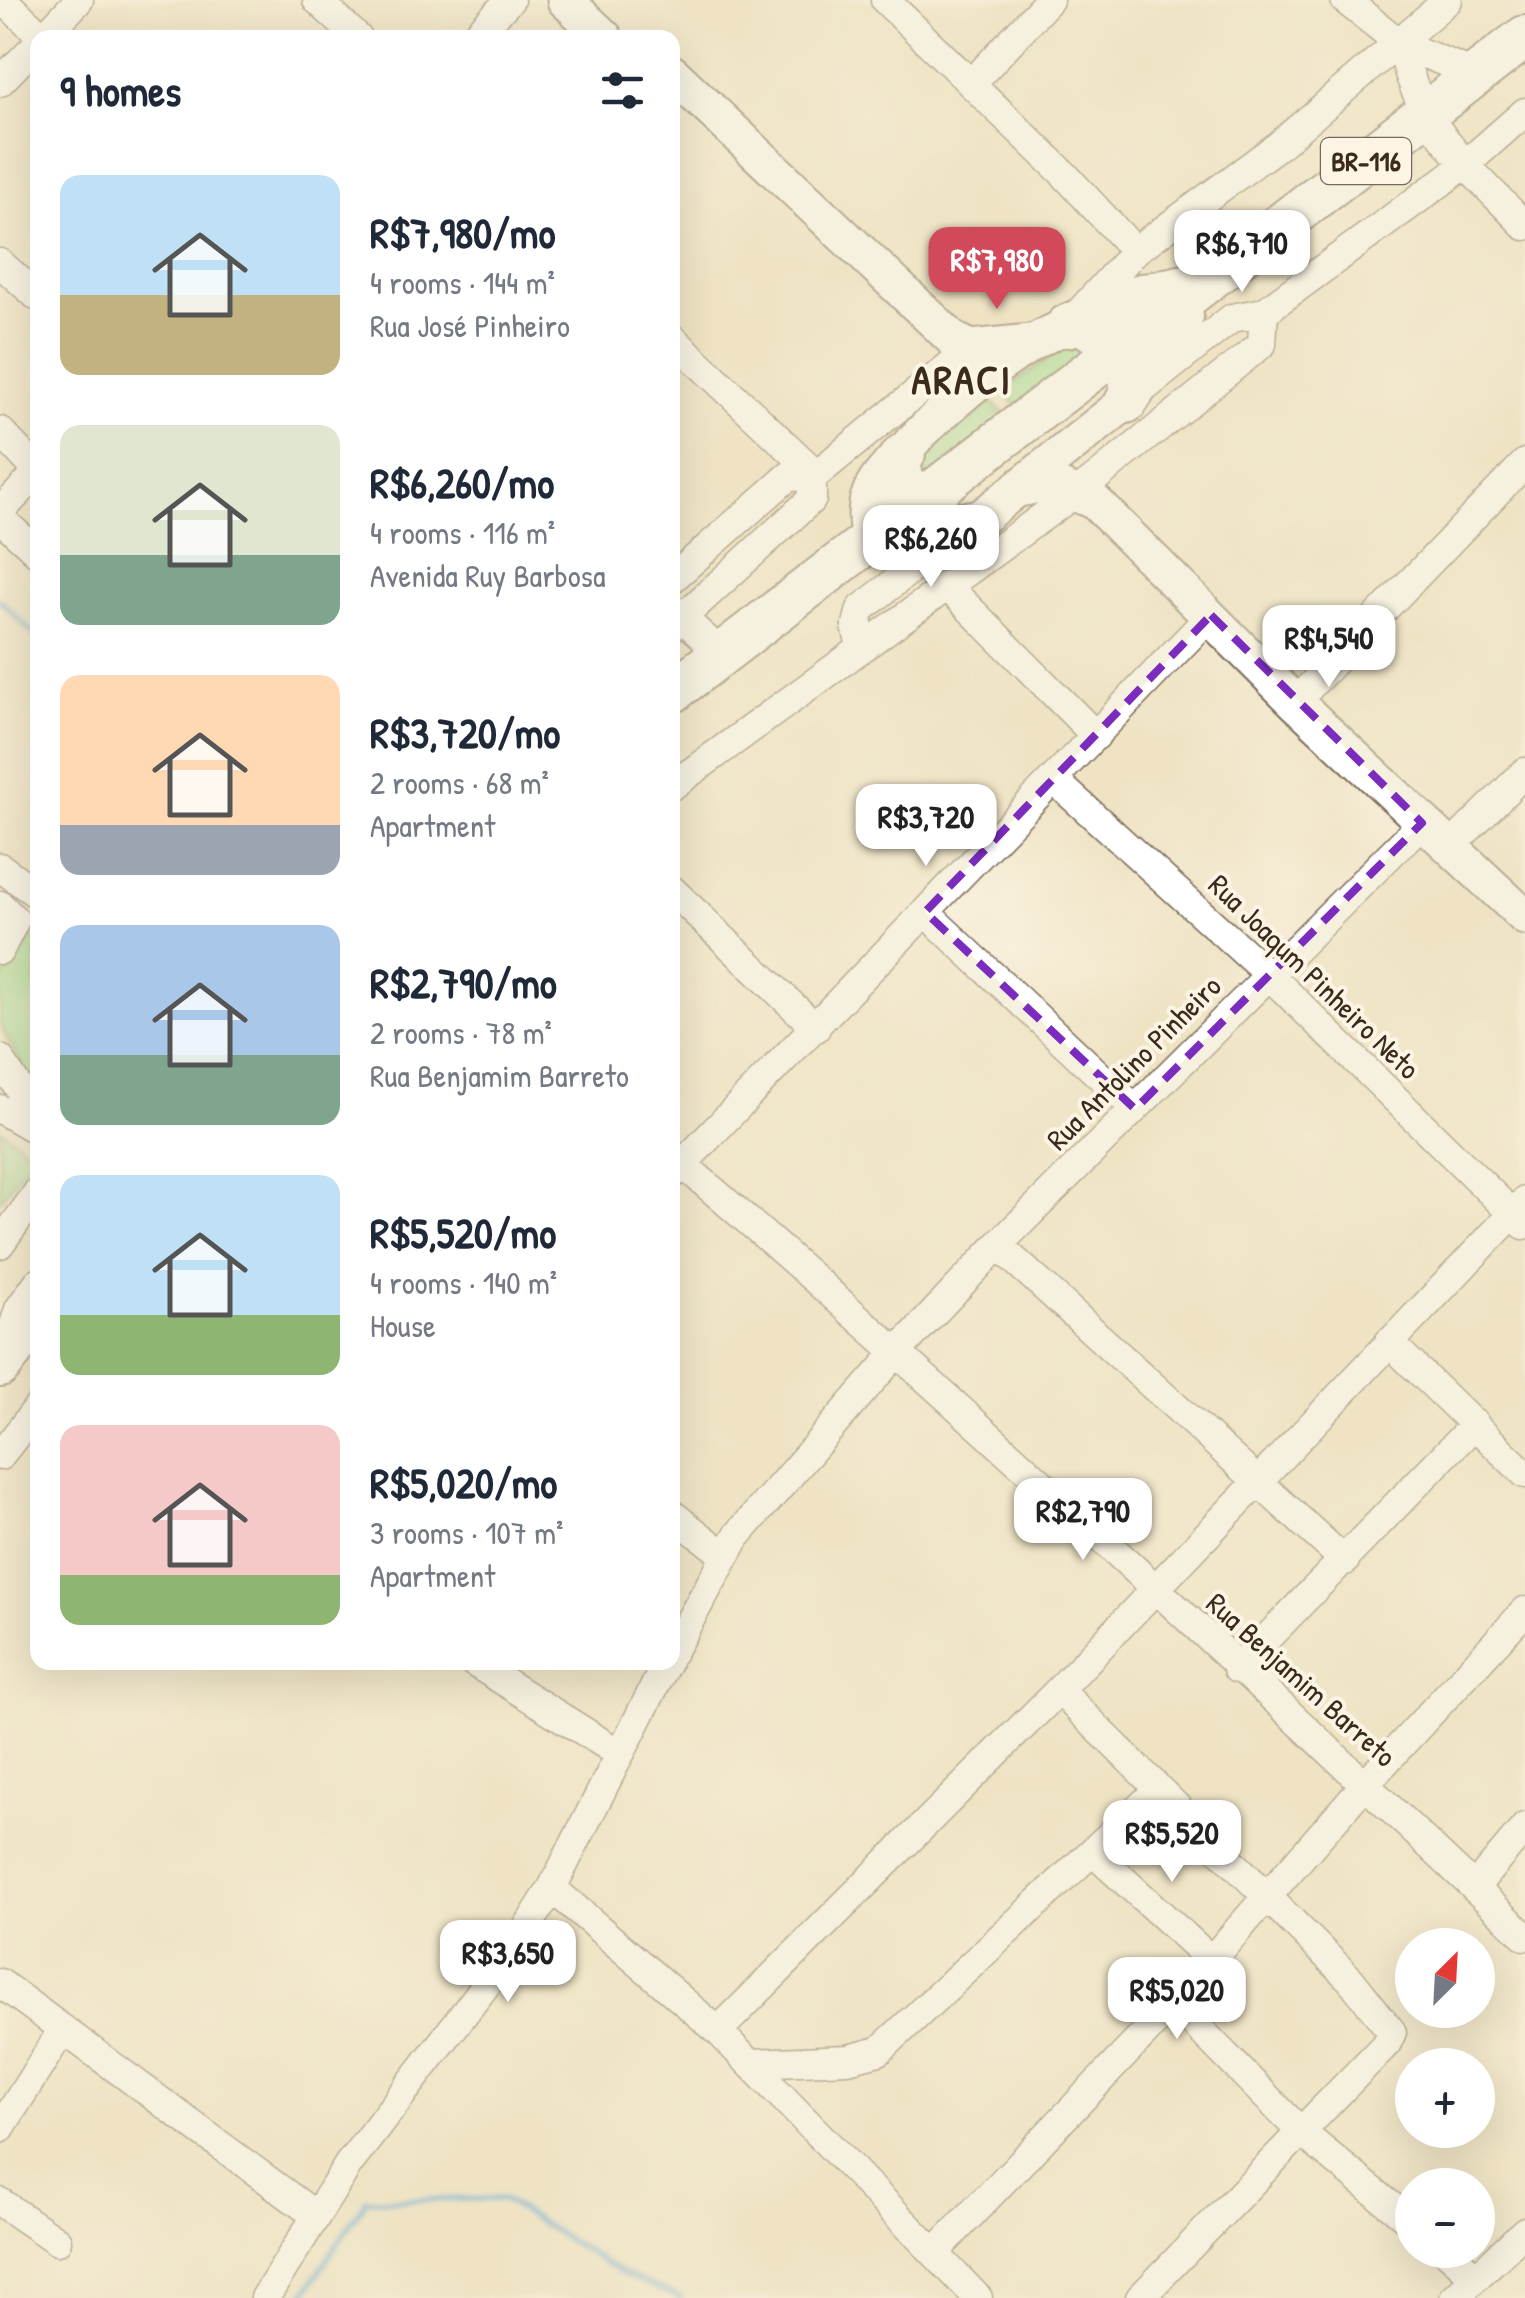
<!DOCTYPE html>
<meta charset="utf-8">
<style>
:root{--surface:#fff;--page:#f6f6f7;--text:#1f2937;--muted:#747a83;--accent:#d1495b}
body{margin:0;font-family:"Patrick Hand",sans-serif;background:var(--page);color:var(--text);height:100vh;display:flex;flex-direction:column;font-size:38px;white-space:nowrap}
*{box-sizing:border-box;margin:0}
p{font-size:32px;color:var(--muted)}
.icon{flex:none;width:55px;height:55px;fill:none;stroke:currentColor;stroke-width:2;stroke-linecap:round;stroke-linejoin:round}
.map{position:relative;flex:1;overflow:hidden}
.panel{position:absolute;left:30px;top:30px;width:650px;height:1640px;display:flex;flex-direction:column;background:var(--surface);border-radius:20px;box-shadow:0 10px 40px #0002}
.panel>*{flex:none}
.needle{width:65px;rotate:24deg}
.fabs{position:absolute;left:1395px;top:1928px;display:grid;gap:20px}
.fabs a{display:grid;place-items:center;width:100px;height:100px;border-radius:50%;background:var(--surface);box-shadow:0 10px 40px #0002;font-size:50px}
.price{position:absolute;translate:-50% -85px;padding:0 22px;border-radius:20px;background:#fff;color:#222;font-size:32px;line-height:65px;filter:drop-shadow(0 2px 5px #0008)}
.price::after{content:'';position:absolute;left:50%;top:60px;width:30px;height:22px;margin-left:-15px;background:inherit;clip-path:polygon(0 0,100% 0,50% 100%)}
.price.selected{background:var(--accent);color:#fff}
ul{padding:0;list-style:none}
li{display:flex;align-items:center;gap:30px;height:250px;padding:0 30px}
li span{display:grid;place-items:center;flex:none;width:280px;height:200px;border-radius:20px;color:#555}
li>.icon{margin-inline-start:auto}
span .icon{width:120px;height:120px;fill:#fffc;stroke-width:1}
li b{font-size:42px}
h2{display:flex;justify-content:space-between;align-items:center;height:120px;padding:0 30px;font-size:42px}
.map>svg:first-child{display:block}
</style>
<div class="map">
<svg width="1525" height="2298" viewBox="0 0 1525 2298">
<rect width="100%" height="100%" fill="#fcf5e5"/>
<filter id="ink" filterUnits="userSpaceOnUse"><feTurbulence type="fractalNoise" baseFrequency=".01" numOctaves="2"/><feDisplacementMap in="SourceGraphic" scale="20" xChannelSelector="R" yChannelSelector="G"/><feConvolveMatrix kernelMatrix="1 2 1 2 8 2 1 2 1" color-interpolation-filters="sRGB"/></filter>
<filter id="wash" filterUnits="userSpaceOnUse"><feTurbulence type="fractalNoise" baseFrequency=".0048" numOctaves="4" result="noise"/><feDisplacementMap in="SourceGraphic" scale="40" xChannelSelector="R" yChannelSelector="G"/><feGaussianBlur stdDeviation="2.25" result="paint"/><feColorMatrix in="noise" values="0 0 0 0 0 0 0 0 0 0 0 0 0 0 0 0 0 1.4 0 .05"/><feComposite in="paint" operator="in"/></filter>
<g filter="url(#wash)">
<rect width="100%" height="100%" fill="#efe3c4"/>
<!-- green -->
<path fill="#9bdc92" stroke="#6b8358" stroke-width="2.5" d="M 1070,342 L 1097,351 L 1023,411 L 1003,391 Z
M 991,402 L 1008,418 L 924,485 L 920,459 Z
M 37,926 L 37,1092 L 0,1026 L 0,983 Z
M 0,1129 L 34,1154 L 0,1201 Z"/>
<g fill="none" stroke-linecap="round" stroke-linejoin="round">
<!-- stream -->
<path stroke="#61acd9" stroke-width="6" d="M 0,600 L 38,638
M 302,2298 L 366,2200 L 502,2199 L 623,2274 L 681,2298"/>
</g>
</g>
<g filter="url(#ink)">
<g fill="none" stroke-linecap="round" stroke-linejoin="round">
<defs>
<path id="minor" d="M 3,0 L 44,38
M 317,0 L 358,38
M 885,0 L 1064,174 L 1135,251
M 1345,0 L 1402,45 L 1475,74
M 43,38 L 79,0
M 473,38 L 510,0
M 1402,45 C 1415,124 1472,170 1525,226
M 0,82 L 38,43
M 971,84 L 1049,0
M 0,263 L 38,297
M 1077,315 L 1135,251 L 1279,145 L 1448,0
M 672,338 L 816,474
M 1147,386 L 1232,318 L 1264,312
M 0,431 L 38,471
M 0,512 L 38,472
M 0,518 L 38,553
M 672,579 L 789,476 L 812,478 L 971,348
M 946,585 L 1096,736
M 672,608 L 721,653
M 672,627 L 812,499 L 812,478
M 862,648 L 856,628 L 861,609 L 950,538
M 1295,702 L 1525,463
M 1053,779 L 1268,974 L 1524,1225
M 672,786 L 1092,481 L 1262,344 L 1264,312 L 1466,164 L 1525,112
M 1450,847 L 1525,772
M 0,867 L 38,895
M 672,890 L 816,1028
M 0,905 L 15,920 L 0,950
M 925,912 L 1135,1109
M 0,1059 L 38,1118
M 0,1109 L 38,1131
M 672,1155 C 964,1406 1246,1671 1525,1936
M 672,1175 L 1211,615
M 0,1244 L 38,1192
M 998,1245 L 1345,1561
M 11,1334 L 19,1309 L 38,1282
M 1389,1342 L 1525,1474
M 0,1456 L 38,1407
M 672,1514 L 723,1554
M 672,1652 L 737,1536 L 897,1352 L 998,1245 L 1422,823
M 473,1662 L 620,1754
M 1237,1669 L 1475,1424
M 1059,1690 L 1351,1980 L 1392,2032 L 1387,2043 L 1140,2298
M 1093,1852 L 1212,1961
M 552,1888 L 718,2031 L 978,2298
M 1474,1888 L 1525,1827
M 0,1983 L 315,2215
M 1174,2003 L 1301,2132 L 1412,2223
M 718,2031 L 1059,1690 L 1525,1201
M 751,2063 L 848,2059 L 879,2051 L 1159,1789
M 0,2129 L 63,2029
M 0,2202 L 57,2241
M 1445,2250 L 1475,2276
M 935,2252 L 1174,2003 L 1366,1783 L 1525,1611
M 265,2298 L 348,2165 L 515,1947 L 552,1888 L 667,1662
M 1454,2298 L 1525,2231"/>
<path id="major" d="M 565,0 L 605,38
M 672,73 L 954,340 L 971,348 L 1030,342
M 1077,325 C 1106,340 1135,366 1126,402 L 983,516 L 971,522 C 937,521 885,484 910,444 C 941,411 1034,328 1077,325 Z
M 1019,489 L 1050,483 L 1095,502 L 1295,702 L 1525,917"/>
<path id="highway" d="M 1067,326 L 1128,298 L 1199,283
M 1126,402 L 1182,316
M 872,537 C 905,551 940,534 971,522
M 872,537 C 863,495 878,484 904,454
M 672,692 L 1525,37
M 0,1366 L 38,1317"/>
</defs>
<!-- minor casing -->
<use href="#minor" stroke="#7a6b58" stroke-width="31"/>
<!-- major casing -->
<use href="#major" stroke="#7a6b58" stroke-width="39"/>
<!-- highway casing -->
<use href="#highway" stroke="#7a6b58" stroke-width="46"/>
<!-- minor -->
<use href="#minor" stroke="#fff" stroke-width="28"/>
<!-- major -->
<use href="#major" stroke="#fff" stroke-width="35"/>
<!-- highway -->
<use href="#highway" stroke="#fff" stroke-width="42"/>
</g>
</g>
<!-- marked area -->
<path d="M0 0H1525V2298H0ZM 1211,615 L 1422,823 L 1135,1109 L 925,912 Z" fill="#efe3c4" fill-opacity=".55" fill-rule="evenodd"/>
<path fill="none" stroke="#7b2cbf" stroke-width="8" stroke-dasharray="20 12" stroke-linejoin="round" d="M 1211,615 L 1422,823 L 1135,1109 L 925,912 Z"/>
<g text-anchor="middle" stroke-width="8" stroke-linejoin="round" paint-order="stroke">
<!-- shield labels -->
<rect fill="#fcf5e5" stroke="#75675a" stroke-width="2.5" x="1321" y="138" width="90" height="46" rx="8"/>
<g font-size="28" font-weight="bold" fill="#3b2a1e">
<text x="1366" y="171">BR-116</text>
</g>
<!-- street labels -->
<g font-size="30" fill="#3b2a1e" stroke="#fcf5e5">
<text transform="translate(1314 977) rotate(44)" y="10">Rua Joaqum Pinheiro Neto</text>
<text transform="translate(1134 1063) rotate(-45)" y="10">Rua Antolino Pinheiro</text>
<text transform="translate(1301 1680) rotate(42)" y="10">Rua Benjamim Barreto</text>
</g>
<!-- district labels -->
<g font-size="40" font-weight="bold" letter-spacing="2.5" fill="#3b2a1e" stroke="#fcf5e5">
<text x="962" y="394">ARACI</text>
</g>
</g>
</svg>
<div class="fabs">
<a><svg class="needle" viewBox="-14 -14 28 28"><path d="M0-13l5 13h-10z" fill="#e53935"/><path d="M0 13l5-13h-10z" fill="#747a83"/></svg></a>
<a>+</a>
<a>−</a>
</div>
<b class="price" style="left:1242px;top:295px">R$6,710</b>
<b class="price selected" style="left:997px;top:312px">R$7,980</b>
<b class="price" style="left:931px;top:590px">R$6,260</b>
<b class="price" style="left:1329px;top:690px">R$4,540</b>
<b class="price" style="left:926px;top:869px">R$3,720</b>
<b class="price" style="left:1083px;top:1563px">R$2,790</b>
<b class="price" style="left:1172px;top:1885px">R$5,520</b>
<b class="price" style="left:508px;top:2005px">R$3,650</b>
<b class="price" style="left:1177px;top:2042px">R$5,020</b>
<section class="panel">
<h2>9 homes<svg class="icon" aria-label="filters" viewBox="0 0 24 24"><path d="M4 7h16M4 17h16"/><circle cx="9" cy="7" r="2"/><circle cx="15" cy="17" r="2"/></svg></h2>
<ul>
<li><span style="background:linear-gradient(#bfe0f5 60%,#c2b280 0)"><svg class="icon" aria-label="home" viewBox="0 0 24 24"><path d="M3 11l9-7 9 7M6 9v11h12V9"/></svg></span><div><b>R$7,980/mo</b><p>4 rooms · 144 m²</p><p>Rua José Pinheiro</p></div></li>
<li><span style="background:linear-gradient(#dfe7d0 65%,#7fa58c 0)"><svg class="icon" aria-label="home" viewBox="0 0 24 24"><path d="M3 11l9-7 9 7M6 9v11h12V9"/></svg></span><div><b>R$6,260/mo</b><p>4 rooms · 116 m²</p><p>Avenida Ruy Barbosa</p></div></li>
<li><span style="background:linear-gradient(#ffd9b3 75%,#9aa5b1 0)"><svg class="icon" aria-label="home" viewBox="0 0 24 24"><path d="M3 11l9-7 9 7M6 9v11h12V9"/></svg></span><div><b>R$3,720/mo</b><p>2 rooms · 68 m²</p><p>Apartment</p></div></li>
<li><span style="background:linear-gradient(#a9c7e8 65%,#7fa58c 0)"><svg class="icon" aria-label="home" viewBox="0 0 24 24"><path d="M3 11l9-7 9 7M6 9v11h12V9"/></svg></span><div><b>R$2,790/mo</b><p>2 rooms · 78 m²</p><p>Rua Benjamim Barreto</p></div></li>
<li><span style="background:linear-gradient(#bfe0f5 70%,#8fb573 0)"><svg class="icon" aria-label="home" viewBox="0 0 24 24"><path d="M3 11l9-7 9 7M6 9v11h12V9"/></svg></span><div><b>R$5,520/mo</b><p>4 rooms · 140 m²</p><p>House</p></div></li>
<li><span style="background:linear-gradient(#f6c9c9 75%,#8fb573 0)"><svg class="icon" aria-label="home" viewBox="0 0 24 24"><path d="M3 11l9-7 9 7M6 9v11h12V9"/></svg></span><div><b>R$5,020/mo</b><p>3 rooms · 107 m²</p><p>Apartment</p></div></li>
</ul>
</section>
</div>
